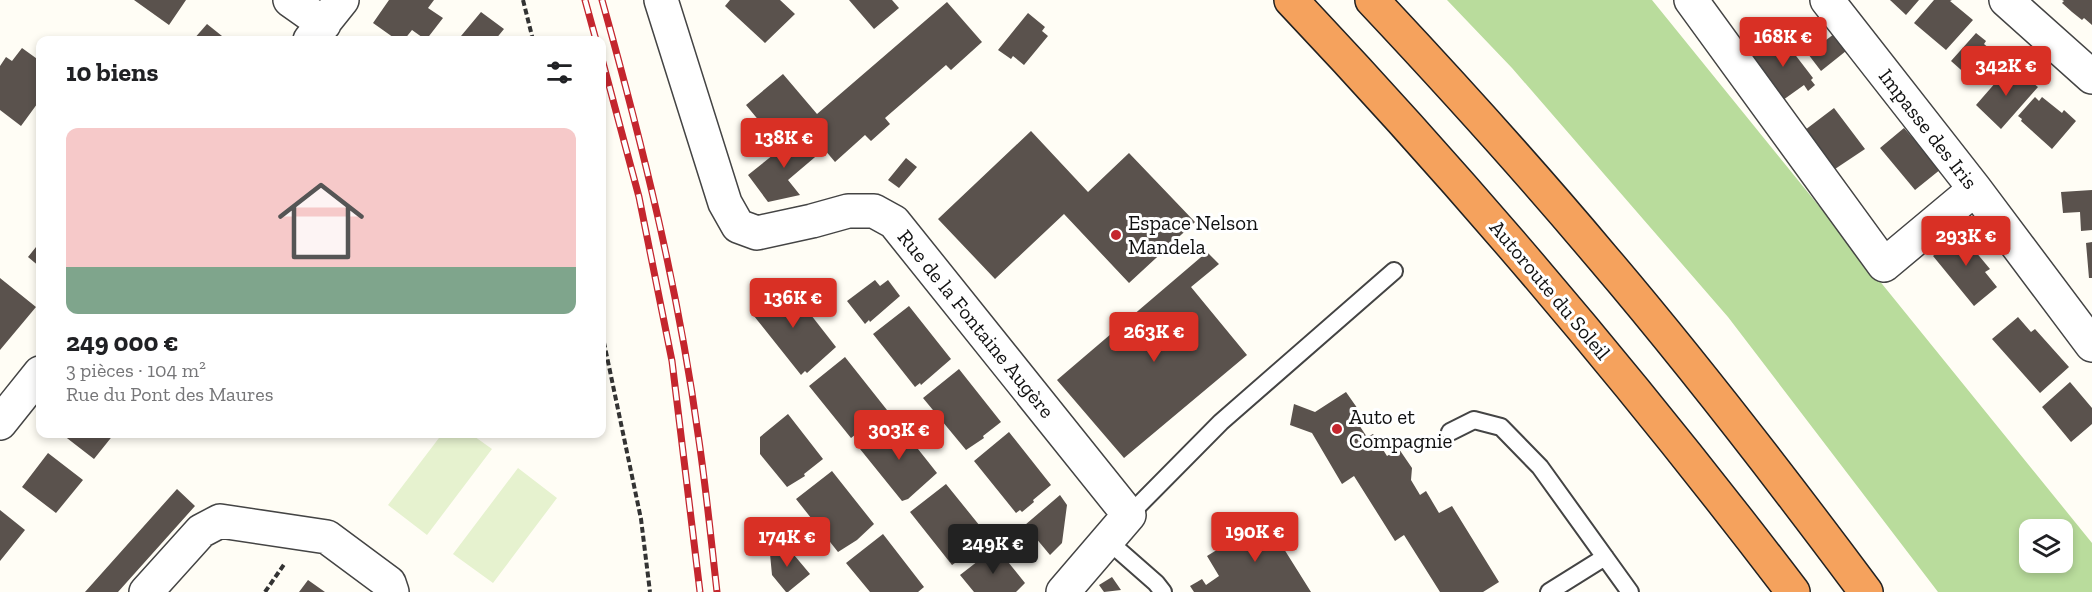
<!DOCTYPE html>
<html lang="fr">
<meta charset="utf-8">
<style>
:root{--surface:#fff;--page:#f2f2f2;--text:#202124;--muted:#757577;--accent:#d93025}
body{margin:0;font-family:"Zilla Slab",serif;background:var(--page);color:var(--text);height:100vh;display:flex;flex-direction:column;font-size:22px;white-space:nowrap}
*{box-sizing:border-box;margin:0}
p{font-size:20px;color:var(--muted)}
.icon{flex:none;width:33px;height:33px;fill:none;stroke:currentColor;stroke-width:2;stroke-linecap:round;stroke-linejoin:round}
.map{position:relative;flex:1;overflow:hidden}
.details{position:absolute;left:36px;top:36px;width:570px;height:402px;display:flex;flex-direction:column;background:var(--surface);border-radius:12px;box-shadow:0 3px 9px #0003}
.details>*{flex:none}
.controls{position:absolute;left:2019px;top:519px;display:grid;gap:12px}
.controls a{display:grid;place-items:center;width:54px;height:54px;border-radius:12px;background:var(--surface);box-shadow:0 3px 9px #0003;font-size:30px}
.price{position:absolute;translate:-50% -51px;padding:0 14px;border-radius:6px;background:var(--accent);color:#fff;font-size:20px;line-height:39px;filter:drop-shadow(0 2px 3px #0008)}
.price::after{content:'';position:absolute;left:50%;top:36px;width:18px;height:14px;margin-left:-9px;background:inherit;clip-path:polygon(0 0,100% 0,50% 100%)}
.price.selected{background:#222;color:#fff}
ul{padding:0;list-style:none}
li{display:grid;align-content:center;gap:12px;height:318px;padding:0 30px}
li span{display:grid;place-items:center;height:186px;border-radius:12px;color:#555}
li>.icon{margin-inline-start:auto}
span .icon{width:108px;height:108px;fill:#fffc;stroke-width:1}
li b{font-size:26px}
h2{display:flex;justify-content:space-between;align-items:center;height:72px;padding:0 30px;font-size:26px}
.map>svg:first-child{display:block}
</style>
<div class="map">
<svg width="2092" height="592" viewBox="0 0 2092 592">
<rect width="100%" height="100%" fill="#fffdf5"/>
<!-- forest -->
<path fill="#b9dc9c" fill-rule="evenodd" d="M 1447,0 L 1652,0 L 2092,543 L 2092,592 L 1938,592 L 1728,317 L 1512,68 ZM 2030,530 L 2062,530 L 2062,562 L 2030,562 Z"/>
<!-- pitch -->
<path fill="#e6f2cf" d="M 442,434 L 471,434 L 492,449 L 427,535 L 388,505 Z
M 518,468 L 557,498 L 493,583 L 453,554 Z"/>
<!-- building -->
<path fill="#5a524d" d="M 134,0 L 186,0 L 169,25 Z
M 389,0 L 434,0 L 428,8 L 443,18 L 426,40 L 412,30 L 404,40 L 397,40 L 373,23 Z
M 730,0 L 780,0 L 795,14 L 765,43 L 725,6 Z
M 849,0 L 892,0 L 899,8 L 874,29 Z
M 1890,0 L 1919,0 L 1906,15 Z
M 1934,0 L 1952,0 L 1950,1 L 1973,20 L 1946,50 L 1914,23 Z
M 2062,0 L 2092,0 L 2092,25 L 2084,18 L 2082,20 L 2072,12 L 2062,3 L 2064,1 Z
M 947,2 L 982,42 L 951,70 L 946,65 L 885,118 L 890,124 L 871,141 L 865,135 L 835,162 L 804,125 L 792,136 L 777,118 L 765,128 L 746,105 L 783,74 L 817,114 Z
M 481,12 L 504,29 L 495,40 L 466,40 L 461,36 Z
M 1028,13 L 1045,27 L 1042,31 L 1048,36 L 1024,65 L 1013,56 L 1011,59 L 998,50 Z
M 207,24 L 227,40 L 193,40 Z
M 1843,27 L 1856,43 L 1821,71 L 1808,54 Z
M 1976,33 L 1986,41 L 1984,44 L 2001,58 L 1978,85 L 1951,61 Z
M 1780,35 L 1813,78 L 1811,80 L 1815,85 L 1808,91 L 1804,85 L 1783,100 L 1751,57 Z
M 22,48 L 40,61 L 40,100 L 21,126 L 0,110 L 0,66 L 6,57 L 12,61 Z
M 2010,66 L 2026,82 L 2028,79 L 2038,87 L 2001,129 L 1976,105 Z
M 2035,97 L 2039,101 L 2042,97 L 2062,113 L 2064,110 L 2076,121 L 2052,149 L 2021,121 L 2022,119 L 2018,116 Z
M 1834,108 L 1865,149 L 1835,169 L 1805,130 Z
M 1904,128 L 1919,145 L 1921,144 L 1941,169 L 1915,190 L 1880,148 Z
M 803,131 L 821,152 L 788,180 L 800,195 L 768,202 L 748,175 Z
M 1031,131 L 1088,192 L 1129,153 L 1195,222 L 1129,283 L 1064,214 L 995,279 L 938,219 Z
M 906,158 L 917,167 L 899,188 L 888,180 Z
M 2092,190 L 2092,230 L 2081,231 L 2080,212 L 2063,213 L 2061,192 Z
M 1966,229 L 1980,247 L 1975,251 L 1990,269 L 1985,272 L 1997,287 L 1974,306 L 1933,256 Z
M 40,242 L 40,267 L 28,257 Z
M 2092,242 L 2092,278 L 2089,278 L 2086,243 Z
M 1207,252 L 1219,264 L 1191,287 L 1247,355 L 1124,458 L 1057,380 Z
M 0,278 L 36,307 L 0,350 Z
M 875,280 L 880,286 L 888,280 L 900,296 L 870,322 L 869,320 L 865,324 L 847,301 Z
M 786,283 L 836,347 L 807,373 L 805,371 L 801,375 L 750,311 Z
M 909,306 L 951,359 L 921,385 L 920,383 L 915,387 L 873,334 Z
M 2018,317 L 2031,332 L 2035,329 L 2069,367 L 2040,393 L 1992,339 Z
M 845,357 L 887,410 L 851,438 L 809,386 Z
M 959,369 L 1001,422 L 983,436 L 984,438 L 966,450 L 923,398 Z
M 2070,382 L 2092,408 L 2092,424 L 2071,442 L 2042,407 Z
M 1346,392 L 1360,412 L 1359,425 L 1367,437 L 1373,434 L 1387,456 L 1399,449 L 1412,468 L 1411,480 L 1420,495 L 1426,491 L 1439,513 L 1452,506 L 1499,582 L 1483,592 L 1440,592 L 1404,535 L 1395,541 L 1354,476 L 1342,484 L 1312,433 L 1290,425 L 1294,404 L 1315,412 Z
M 788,414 L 823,459 L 804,474 L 805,476 L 787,487 L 760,454 L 760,437 Z
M 895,420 L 937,473 L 908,499 L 902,501 L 860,449 Z
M 1009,432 L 1051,485 L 1033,500 L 1034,502 L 1022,512 L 1020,510 L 1016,513 L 974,461 Z
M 64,434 L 114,434 L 94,459 L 63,435 Z
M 48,453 L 83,480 L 56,513 L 22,487 Z
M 832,471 L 874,524 L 857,540 L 838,552 L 796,499 Z
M 946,484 L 988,536 L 969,551 L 971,552 L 952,565 L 910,512 Z
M 177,489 L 195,506 L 118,592 L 85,592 Z
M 1060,495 L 1067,505 L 1062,543 L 1050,555 L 1025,525 Z
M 0,510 L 25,530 L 0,561 Z
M 1274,515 L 1291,545 L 1284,549 L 1311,592 L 1194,592 L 1190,586 L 1197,582 L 1202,579 L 1206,585 L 1219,576 L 1207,556 L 1241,535 L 1238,530 L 1253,521 L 1257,526 Z
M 883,534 L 924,587 L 918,592 L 870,592 L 846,563 Z
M 784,543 L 810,574 L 788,592 L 786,592 L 772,575 L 770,554 Z
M 996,547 L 1025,583 L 1016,592 L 974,592 L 960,575 Z
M 1112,577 L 1121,590 L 1104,592 L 1099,585 Z
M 308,580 L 325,592 L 299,592 Z"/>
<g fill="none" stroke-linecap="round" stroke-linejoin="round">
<defs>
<path id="service" d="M 1450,432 L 1474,420 L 1501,427 L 1540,467 L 1630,592
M 1129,515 L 1221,422 L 1394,271
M 1107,540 L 1156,583 L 1163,592
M 1549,592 L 1605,557"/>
<path id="minor" d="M 290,0 L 324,24
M 661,0 L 725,203 L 738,226 L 757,233 L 812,221 L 848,211 L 874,211 L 894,222 L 1129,515 L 1063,592
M 1691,0 L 1884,265 L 1975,189
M 1827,0 L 1975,189 L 2092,345
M 2006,0 L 2092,77
M 310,40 L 342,0
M 0,423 L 40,373
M 146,592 L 201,531 L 220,521 L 327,537 L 389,583 L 392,592"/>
<path id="motorway" d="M 1291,0 C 1469,188 1636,386 1793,592
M 1372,0 C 1451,84 1528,169 1602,257 C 1694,365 1781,478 1866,592"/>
</defs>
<!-- service casing -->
<use href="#service" stroke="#444" stroke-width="20"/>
<!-- minor casing -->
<use href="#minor" stroke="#444" stroke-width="36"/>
<!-- motorway casing -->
<use href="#motorway" stroke="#222" stroke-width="36"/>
<!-- path -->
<path stroke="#333" stroke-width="4" stroke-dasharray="6 3" stroke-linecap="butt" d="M 523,0 L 533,40
M 602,333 L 641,519 L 650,592
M 265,592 L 285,563"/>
<!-- service -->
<use href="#service" stroke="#fff" stroke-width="16"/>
<!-- minor -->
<use href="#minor" stroke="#fff" stroke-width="33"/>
<!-- motorway -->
<use href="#motorway" stroke="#f5a25d" stroke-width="33"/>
<defs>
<path id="rail" d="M 585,0 L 596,40
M 602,0 C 642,143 678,287 698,434 C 706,487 711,539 717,592
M 602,59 L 639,197 L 672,361 L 700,592"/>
</defs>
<!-- rail casing -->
<use href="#rail" stroke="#c4262e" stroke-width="7"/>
<!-- rail -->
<use href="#rail" stroke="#fff" stroke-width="4.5" stroke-dasharray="14" stroke-linecap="butt"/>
</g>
<!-- markers -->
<g fill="#c4262e" stroke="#fff" stroke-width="2">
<circle cx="1116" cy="235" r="6"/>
<circle cx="1337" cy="429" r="6"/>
</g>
<g text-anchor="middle" stroke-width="6" stroke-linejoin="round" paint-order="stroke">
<!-- street labels -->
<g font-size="21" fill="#111" stroke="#fff">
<text transform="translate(1928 129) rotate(52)" y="7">Impasse des Iris</text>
<text transform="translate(1550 290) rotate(50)" y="7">Autoroute du Soleil</text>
<text transform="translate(976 324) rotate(51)" y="7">Rue de la Fontaine Augère</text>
</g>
<!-- poi labels -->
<g font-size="21" fill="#111" stroke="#fff" text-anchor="start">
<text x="1128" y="230">Espace Nelson<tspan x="1128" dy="24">Mandela</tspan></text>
<text x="1349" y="424">Auto et<tspan x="1349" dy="24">Compagnie</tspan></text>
</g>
</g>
</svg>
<div class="controls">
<a><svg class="icon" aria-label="layers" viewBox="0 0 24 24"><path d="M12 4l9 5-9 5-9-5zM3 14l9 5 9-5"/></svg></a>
</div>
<b class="price" style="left:1783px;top:68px">168K €</b>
<b class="price" style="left:2006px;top:97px">342K €</b>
<b class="price" style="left:784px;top:169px">138K €</b>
<b class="price" style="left:1966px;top:267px">293K €</b>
<b class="price" style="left:793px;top:329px">136K €</b>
<b class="price" style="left:1154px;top:363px">263K €</b>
<b class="price" style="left:899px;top:461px">303K €</b>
<b class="price" style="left:1255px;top:563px">190K €</b>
<b class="price" style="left:787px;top:568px">174K €</b>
<b class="price selected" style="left:993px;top:575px">249K €</b>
<section class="details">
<h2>10 biens<svg class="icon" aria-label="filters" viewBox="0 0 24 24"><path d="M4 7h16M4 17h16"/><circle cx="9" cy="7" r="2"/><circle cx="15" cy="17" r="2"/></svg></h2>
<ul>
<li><span style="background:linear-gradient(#f6c9c9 75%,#7fa58c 0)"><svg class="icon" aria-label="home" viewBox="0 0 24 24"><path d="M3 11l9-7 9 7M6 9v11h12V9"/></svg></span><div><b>249 000 €</b><p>3 pièces · 104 m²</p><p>Rue du Pont des Maures</p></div></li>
</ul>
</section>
</div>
